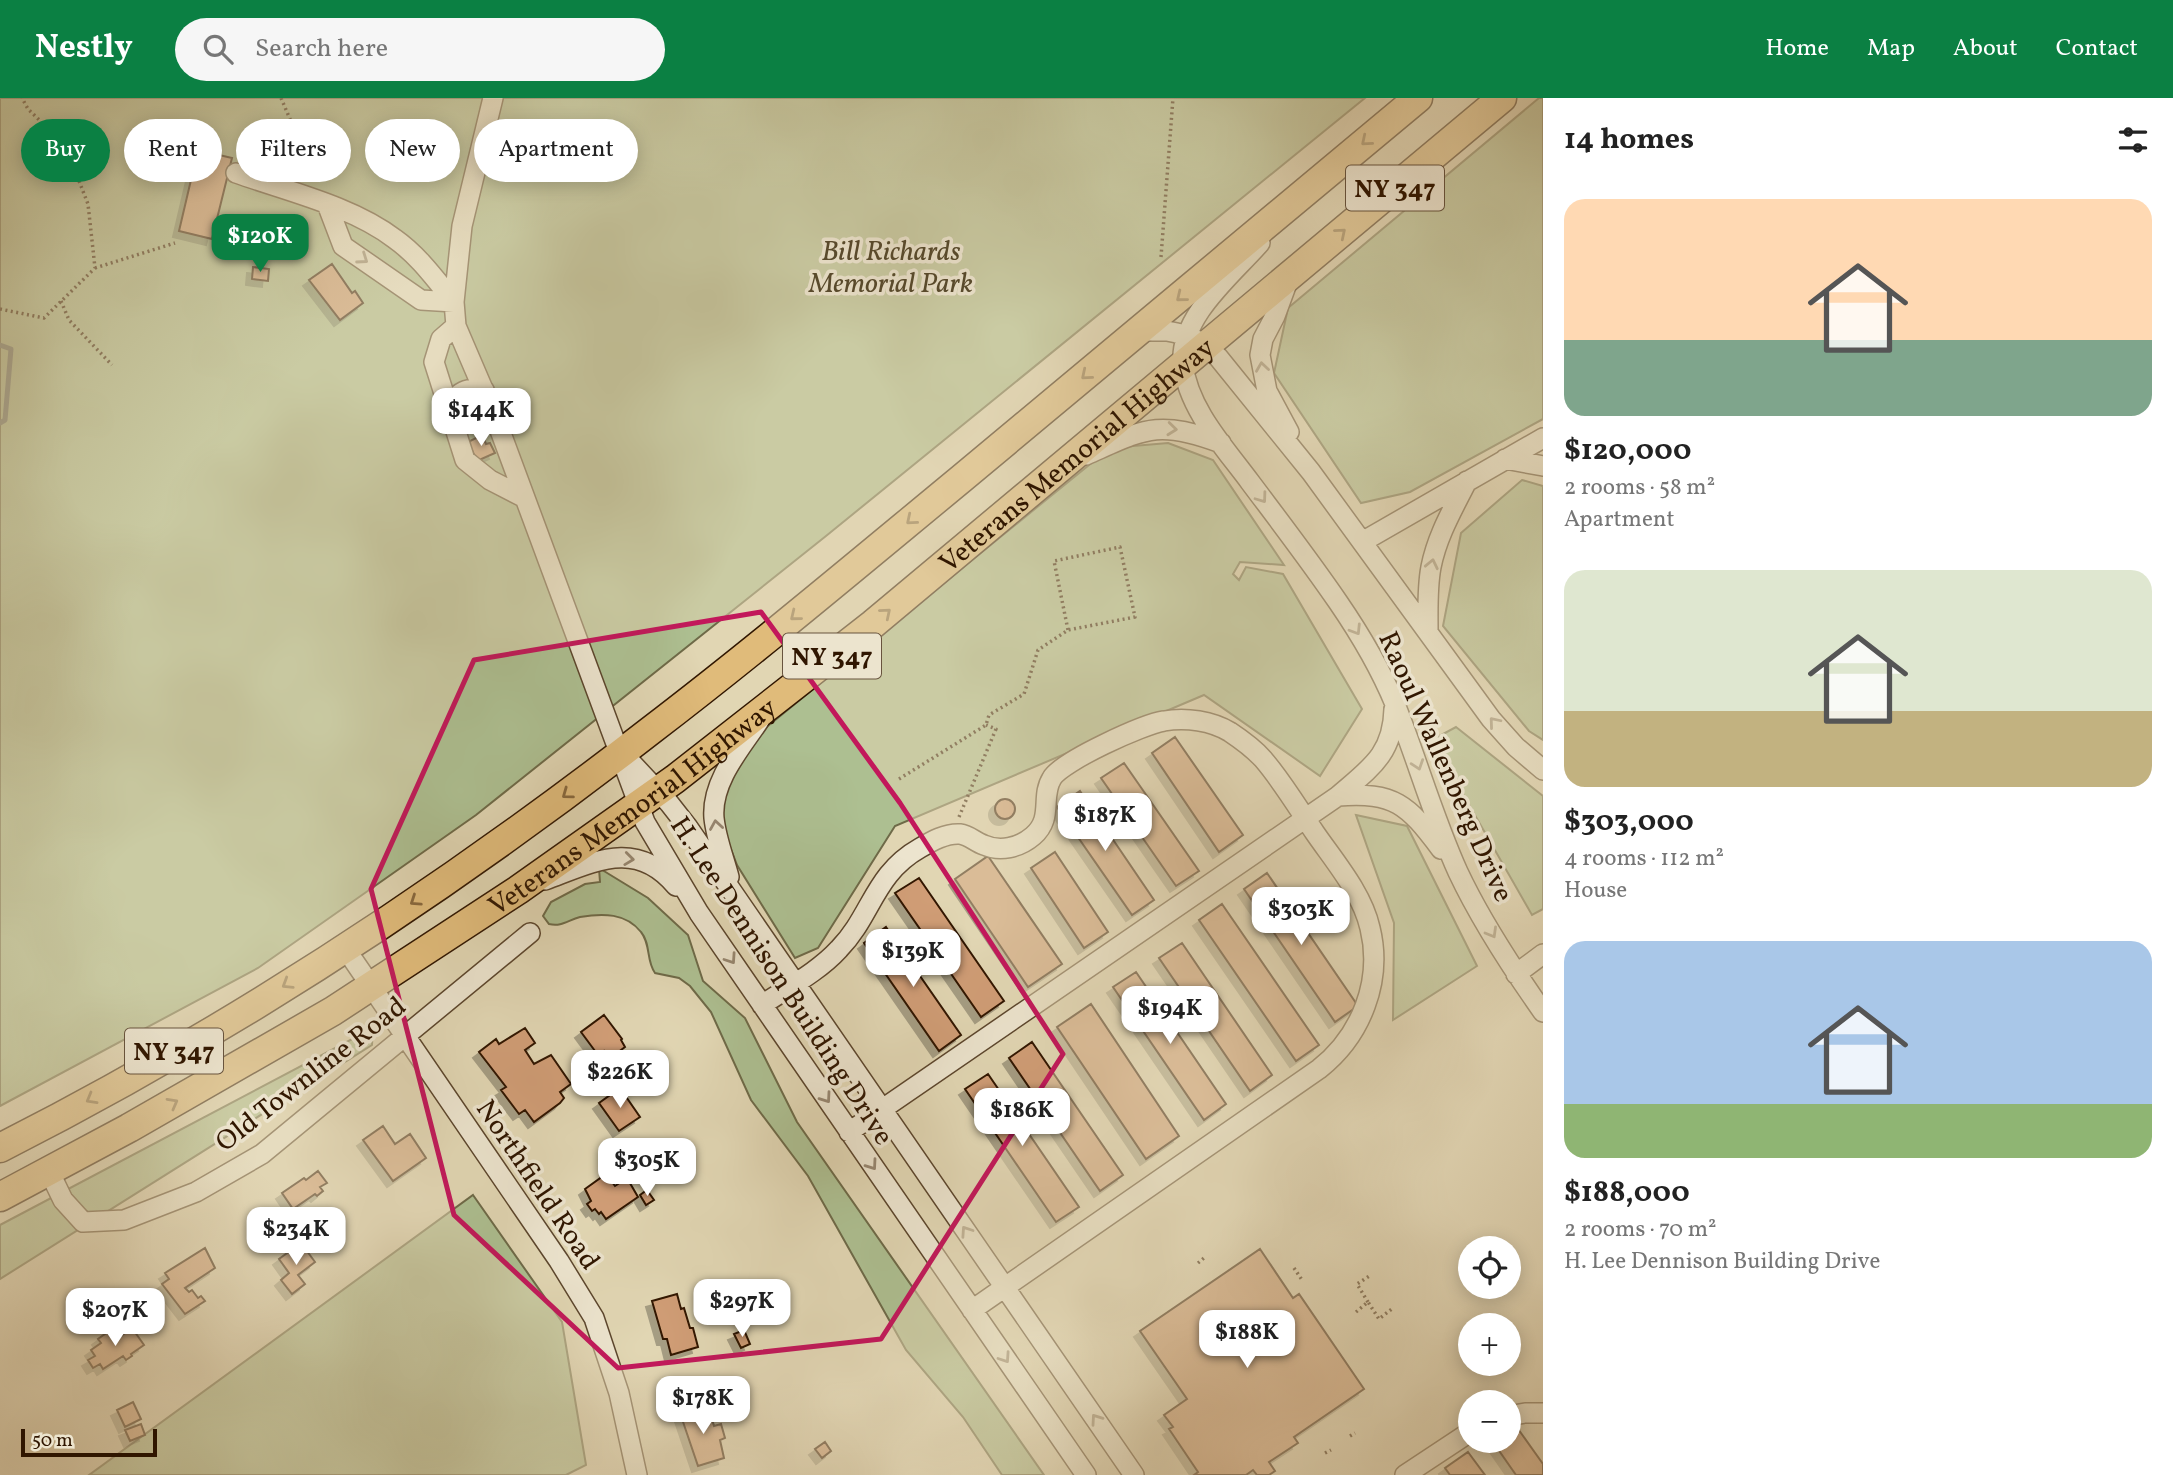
<!DOCTYPE html>
<meta charset="utf-8">
<style>
:root{--surface:#fff;--page:#f6f6f6;--text:#222;--muted:#767676;--accent:#0b8043}
body{margin:0;font-family:Vollkorn,serif;background:var(--page);color:var(--text);height:100vh;display:flex;flex-direction:column;font-size:26px;white-space:nowrap}
*{box-sizing:border-box;margin:0}
p{font-size:23px;color:var(--muted)}
.icon{flex:none;width:38px;height:38px;fill:none;stroke:currentColor;stroke-width:2;stroke-linecap:round;stroke-linejoin:round}
.map{position:relative;flex:1;overflow:hidden}
.details{display:flex;flex-direction:column;background:var(--surface);width:630px}
.details>*{flex:none}
.guide{position:absolute;left:21px;top:21px;width:665px;height:63px;display:flex;gap:14px}
.buttons{position:absolute;left:1458px;top:1138px;display:grid;gap:14px}
.buttons a{display:grid;place-items:center;width:63px;height:63px;border-radius:50%;background:var(--surface);box-shadow:0 4px 18px #0003;font-size:35px}
.scale{position:absolute;left:21px;bottom:18px;width:136px;box-sizing:border-box;padding-left:7px;border:4px solid #301600;border-top:0;font-size:19px;line-height:24px;white-space:nowrap;color:#301600;-webkit-text-stroke:5px #ece4ce;paint-order:stroke}
.price{position:absolute;translate:-50% -60px;padding:0 16px;border-radius:14px;background:#fff;color:#222;font-size:23px;line-height:46px;filter:drop-shadow(0 2px 4px #0008)}
.price::after{content:'';position:absolute;left:50%;top:42px;width:21px;height:16px;margin-left:-10px;background:inherit;clip-path:polygon(0 0,100% 0,50% 100%)}
.price.current{background:var(--accent);color:#fff}
ul{padding:0;list-style:none}
li{display:grid;align-content:center;gap:14px;height:371px;padding:0 21px}
li span{display:grid;place-items:center;height:217px;border-radius:21px;color:#555}
li>.icon{margin-inline-start:auto}
span .icon{width:126px;height:126px;fill:#fffc;stroke-width:1}
li b{font-size:30px}
h2{display:flex;justify-content:space-between;align-items:center;height:84px;padding:0 21px;font-size:30px}
.chip{padding:0 24px;border-radius:32px;background:var(--surface);box-shadow:0 4px 18px #0003;font-size:24px;line-height:63px}
.chip.current{background:var(--accent);color:#fff}
header{display:flex;align-items:center;gap:42px;box-sizing:border-box;height:98px;padding:0 35px;background:var(--accent);color:#fff}
header strong{font-size:33px}
nav{display:flex;gap:38px;margin-inline-start:auto;font-size:24px}
.search{width:490px;height:63px;background:var(--page);display:flex;align-items:center;gap:18px;box-sizing:border-box;padding:0 24px;border-radius:38px;color:var(--muted);font-size:26px}
main{display:flex;flex:1;min-height:0}
.map>svg:first-child{display:block}
</style>
<header>
<strong>Nestly</strong>
<div class="search"><svg class="icon" aria-label="search" viewBox="0 0 24 24"><circle cx="10" cy="10" r="6"/><path d="M15 15l6 6"/></svg>Search here</div>
<nav><a>Home</a><a>Map</a><a>About</a><a>Contact</a></nav>
</header>
<main>
<div class="map">
<svg width="1543" height="1377" viewBox="0 0 1543 1377">
<defs>
<filter id="shadow"><feDropShadow dx="-6" dy="6" stdDeviation="0" flood-color="#0004"/></filter>
</defs>
<rect width="100%" height="100%" fill="#e1d6b3"/>
<filter id="stains"><feTurbulence type="fractalNoise" baseFrequency=".00286" numOctaves="4"/><feColorMatrix values="0 0 0 0 .2 0 0 0 0 .09 0 0 0 0 .02 0 0 0 .5 -.17"/></filter>
<radialGradient id="worn" r=".72"><stop offset=".6" stop-color="#630" stop-opacity="0"/><stop offset="1" stop-color="#630" stop-opacity=".3"/></radialGradient>
<!-- green -->
<path fill="#adbf91" stroke="#6e6a48" stroke-width="2" d="M 0,0 L 1365,0 L 826,438 L 476,717 L 258,870 L 0,1008 Z
M 1539,0 L 1543,0 L 1543,321 L 1410,394 L 1361,405 L 1274,275 L 1288,210 Z
M 1168,345 L 1213,362 L 1284,467 L 1240,464 L 1233,476 L 1239,482 L 1246,469 L 1283,476 L 1362,611 L 1320,678 L 1204,597 L 895,728 L 818,850 L 795,860 L 737,767 L 719,720 L 727,680 L 753,640 L 1110,350 Z
M 1522,382 L 1543,388 L 1543,642 L 1529,633 L 1443,528 L 1461,435 Z
M 1456,629 L 1543,698 L 1543,811 L 1532,817 L 1432,642 Z
M 1356,717 L 1407,728 L 1477,868 L 1393,922 L 1394,825 Z
M 599,770 L 648,800 L 688,837 L 703,883 L 745,920 L 797,1024 L 1044,1377 L 1002,1377 L 963,1319 L 906,1252 L 808,1078 L 751,1002 L 711,914 L 690,888 L 679,880 L 655,875 C 646,863 651,846 641,834 C 626,815 603,815 580,819 C 568,822 562,829 549,826 L 543,818 L 551,804 L 585,786 L 600,784 Z
M 373,930 L 372,947 L 0,1181 L 0,1127 Z
M 473,1097 L 562,1224 L 586,1367 L 566,1377 L 89,1377 Z"/>
<g fill="none" stroke-linecap="round" stroke-linejoin="round">
<!-- stream -->
<path stroke="#6e776e" stroke-width="5" d="M 0,247 L 11,251 L 5,322 L 0,325"/>
</g>
<!-- building -->
<path fill="#d09d76" stroke="#301600" stroke-width="2" filter="url(#shadow)" d="M 198,52 L 232,60 L 212,141 L 179,133 Z
M 332,166 L 352,195 L 355,193 L 363,205 L 340,222 L 309,182 Z
M 253,169 L 269,171 L 268,183 L 252,181 Z
M 482,337 L 486,346 L 490,345 L 495,355 L 477,363 L 468,344 Z
M 1175,639 L 1243,737 L 1219,754 L 1152,655 Z
M 1175,639 L 1243,737 L 1219,754 L 1152,655 Z
M 1124,665 L 1199,773 L 1176,788 L 1101,680 Z
M 1124,665 L 1199,773 L 1176,788 L 1101,680 Z
M 1080,693 L 1154,802 L 1132,817 L 1057,709 Z
M 1080,693 L 1154,802 L 1132,817 L 1057,709 Z
M995 711a10 10 0 1 1 20 0a10 10 0 1 1-20 0Z
M 1055,754 L 1108,834 L 1084,850 L 1031,770 Z
M 1055,754 L 1108,834 L 1084,850 L 1031,770 Z
M 988,758 L 1062,866 L 1028,889 L 955,781 Z
M 988,758 L 1062,866 L 1028,889 L 955,781 Z
M 1267,775 L 1358,908 L 1335,924 L 1244,791 Z
M 1267,775 L 1358,908 L 1335,924 L 1244,791 Z
M 919,780 L 1004,903 L 981,919 L 895,795 Z
M 919,780 L 1004,903 L 981,919 L 895,795 Z
M 1222,806 L 1319,947 L 1296,963 L 1199,822 Z
M 1222,806 L 1319,947 L 1296,963 L 1199,822 Z
M 886,829 L 961,937 L 939,953 L 864,845 Z
M 886,829 L 961,937 L 939,953 L 864,845 Z
M 1182,845 L 1272,977 L 1250,993 L 1159,860 Z
M 1182,845 L 1272,977 L 1250,993 L 1159,860 Z
M 1136,874 L 1226,1006 L 1204,1022 L 1113,889 Z
M 1136,874 L 1226,1006 L 1204,1022 L 1113,889 Z
M 1091,906 L 1179,1038 L 1146,1061 L 1057,929 Z
M 1091,906 L 1179,1038 L 1146,1061 L 1057,929 Z
M 604,917 L 622,941 L 621,942 L 625,949 L 609,961 L 604,953 L 598,957 L 581,934 Z
M 525,930 L 535,945 L 525,952 L 534,966 L 551,957 L 571,986 L 560,994 L 564,1000 L 560,1005 L 534,1024 L 525,1012 L 519,1016 L 501,992 L 506,989 L 479,954 L 496,941 L 499,946 Z
M 1032,944 L 1123,1077 L 1100,1093 L 1009,960 Z
M 1032,944 L 1123,1077 L 1100,1093 L 1009,960 Z
M 988,976 L 1079,1109 L 1056,1124 L 965,991 Z
M 988,976 L 1079,1109 L 1056,1124 L 965,991 Z
M 620,990 L 640,1019 L 619,1033 L 599,1005 Z
M 383,1028 L 395,1046 L 410,1036 L 426,1060 L 393,1083 L 363,1042 Z
M 318,1073 L 327,1085 L 320,1089 L 323,1093 L 317,1098 L 315,1096 L 293,1111 L 282,1095 L 304,1080 L 306,1082 Z
M 606,1076 L 615,1088 L 627,1080 L 638,1099 L 606,1121 L 601,1114 L 599,1116 L 595,1111 L 592,1113 L 587,1106 L 591,1103 L 585,1091 Z
M 647,1092 L 654,1102 L 646,1107 L 640,1097 Z
M 301,1145 L 315,1164 L 298,1177 L 305,1186 L 292,1196 L 281,1182 L 289,1175 L 279,1161 Z
M 205,1150 L 215,1170 L 185,1190 L 189,1194 L 192,1192 L 198,1200 L 201,1198 L 205,1203 L 185,1216 L 162,1186 L 169,1181 L 165,1175 Z
M 1260,1151 L 1293,1200 L 1299,1196 L 1364,1291 L 1294,1339 L 1298,1345 L 1269,1364 L 1275,1373 L 1269,1377 L 1257,1377 L 1253,1372 L 1246,1377 L 1194,1377 L 1198,1374 L 1169,1331 L 1173,1329 L 1164,1317 L 1187,1301 L 1140,1233 Z
M 677,1196 L 681,1211 L 684,1210 L 690,1230 L 693,1230 L 698,1249 L 671,1257 L 667,1241 L 663,1241 L 652,1203 Z
M 132,1230 L 144,1247 L 131,1256 L 132,1258 L 126,1262 L 123,1258 L 103,1271 L 100,1266 L 93,1270 L 88,1262 L 95,1258 L 91,1252 L 101,1245 L 98,1241 L 112,1231 L 118,1240 Z
M 744,1232 L 750,1246 L 741,1250 L 734,1236 Z
M 133,1304 L 141,1321 L 125,1329 L 117,1312 Z
M 705,1308 L 709,1322 L 712,1321 L 714,1328 L 721,1326 L 725,1340 L 720,1342 L 724,1360 L 698,1368 L 680,1315 Z
M 141,1326 L 145,1337 L 130,1343 L 125,1332 Z
M 1516,1328 L 1543,1366 L 1543,1377 L 1516,1377 L 1493,1344 L 1508,1342 L 1508,1333 Z
M 1516,1328 L 1543,1366 L 1543,1377 L 1516,1377 L 1493,1344 L 1508,1342 L 1508,1333 Z
M 825,1344 L 831,1353 L 822,1360 L 815,1351 Z
M 1468,1354 L 1485,1377 L 1450,1377 L 1445,1370 Z
M 1468,1354 L 1485,1377 L 1450,1377 L 1445,1370 Z"/>
<g fill="none" stroke-linecap="round" stroke-linejoin="round">
<defs>
<path id="minor" d="M 493,0 L 462,128 L 454,204 L 456,228 L 495,319 L 645,724 L 699,815 L 1086,1377
M 236,75 C 287,93 352,108 395,141 C 419,158 436,182 454,204
M 327,106 L 343,148 L 421,202 L 454,204
M 1260,145 C 1231,178 1179,219 1183,266 C 1188,311 1225,350 1250,384 C 1280,424 1310,463 1338,504 C 1360,536 1380,570 1395,606 C 1417,661 1433,719 1458,774 C 1481,823 1512,870 1543,914
M 1289,180 L 1275,218 L 1263,241 L 1260,257 L 1267,293 L 1289,334
M 456,228 L 441,241 L 434,264 L 465,362 L 490,382 L 525,400
M 1139,233 L 1167,233 L 1177,235 L 1196,242 L 1218,259 L 1311,374 L 1491,621 L 1516,649 L 1543,672
M 448,307 C 459,294 466,289 484,292
M 1086,357 C 1145,331 1157,321 1221,345
M 1505,361 L 1543,368
M 1362,444 L 1543,340
M 1428,534 C 1428,513 1427,490 1431,469 C 1437,438 1453,411 1467,383
M 626,659 L 669,705 L 687,728 L 1134,1377
M 1338,698 C 1395,694 1407,706 1441,751
M 729,779 C 724,760 716,740 714,720 C 711,684 740,651 759,623
M 545,782 C 594,764 636,740 676,788
M 345,850 L 559,1163 L 594,1220 L 619,1295 L 637,1377
M 1516,876 L 1543,856
M 762,907 C 787,890 818,874 839,851 C 872,817 874,776 920,750 C 932,743 946,735 960,736 C 969,737 975,744 984,747 C 1000,754 1019,750 1033,738 C 1054,720 1040,699 1052,680 C 1062,663 1144,626 1164,623 C 1186,619 1212,623 1230,634 C 1242,642 1254,651 1263,661 C 1282,683 1298,710 1315,735 C 1335,764 1362,795 1370,830 C 1383,883 1361,938 1319,971 L 972,1212
M 849,1034 L 1338,698 C 1369,671 1393,657 1394,611
M 49,1073 L 63,1102 L 83,1124 L 124,1122 L 196,1094 L 262,1056 L 530,835
M 1508,1318 L 1525,1315 L 1543,1315
M 1405,1377 L 1470,1334"/>
<g id="highway">
<path d="M 0,1050 C 227,935 449,789 650,633 C 756,552 858,466 961,381 C 1113,254 1266,127 1418,0"/>
<path id="s1" d="M 0,1099 L 129,1030 L 333,913 L 518,792 L 675,681 L 873,526 L 1502,0"/>
</g>
</defs>
<!-- minor casing -->
<use href="#minor" stroke="#5c462d" stroke-width="22"/>
<!-- highway casing -->
<use href="#highway" stroke="#301600" stroke-width="31"/>
<!-- path -->
<path stroke="#301600" stroke-width="3.5" stroke-dasharray="2 3.5" stroke-linecap="butt" d="M 281,0 L 316,82
M 1161,159 L 1173,0
M 95,170 L 175,145
M 61,203 L 69,222 L 112,267
M 0,211 L 44,220 L 95,170 L 88,106 L 65,47 L 28,11 L 22,0
M 899,681 L 986,627 L 989,617 L 1024,596 L 1038,552 L 1068,532 L 1135,519 L 1120,449 L 1054,463 L 1068,532
M 959,719 L 996,631 L 986,627
M 1198,1165 L 1204,1160
M 1294,1170 L 1302,1182
M 1368,1204 L 1357,1186 L 1371,1177
M 1356,1214 L 1368,1204 L 1379,1221 L 1393,1210
M 1350,1338 L 1355,1335
M 1325,1355 L 1331,1352"/>
<!-- minor -->
<use href="#minor" stroke="#ece4ce" stroke-width="19"/>
<!-- highway -->
<use href="#highway" stroke="#e0bb7a" stroke-width="28"/>
</g>
<!-- one-way arrows -->
<defs><path id="oneway-chevron" d="M-2-3.5L2.5 0L-2 3.5" fill="none" stroke-width="1.6" stroke-linecap="round" stroke-linejoin="round" transform="scale(1.75)"/></defs>
<g stroke="#88683d">
<use href="#oneway-chevron" transform="translate(1366 43) rotate(140)"/>
<use href="#oneway-chevron" transform="translate(1341 135) rotate(-40)"/>
<use href="#oneway-chevron" transform="translate(1181 199) rotate(141)"/>
<use href="#oneway-chevron" transform="translate(1086 277) rotate(140)"/>
<use href="#oneway-chevron" transform="translate(911 422) rotate(140)"/>
<use href="#oneway-chevron" transform="translate(886 515) rotate(-40)"/>
<use href="#oneway-chevron" transform="translate(795 518) rotate(141)"/>
<use href="#oneway-chevron" transform="translate(567 696) rotate(144)"/>
<use href="#oneway-chevron" transform="translate(415 803) rotate(146)"/>
<use href="#oneway-chevron" transform="translate(287 886) rotate(148)"/>
<use href="#oneway-chevron" transform="translate(91 1001) rotate(150)"/>
<use href="#oneway-chevron" transform="translate(173 1005) rotate(-29)"/>
</g>
<g stroke="#978771">
<use href="#oneway-chevron" transform="translate(363 161) rotate(35)"/>
<use href="#oneway-chevron" transform="translate(1262 269) rotate(-98)"/>
<use href="#oneway-chevron" transform="translate(1172 331) rotate(6)"/>
<use href="#oneway-chevron" transform="translate(1262 400) rotate(54)"/>
<use href="#oneway-chevron" transform="translate(1432 466) rotate(-78)"/>
<use href="#oneway-chevron" transform="translate(1356 532) rotate(58)"/>
<use href="#oneway-chevron" transform="translate(1494 624) rotate(-130)"/>
<use href="#oneway-chevron" transform="translate(1418 667) rotate(71)"/>
<use href="#oneway-chevron" transform="translate(716 727) rotate(-99)"/>
<use href="#oneway-chevron" transform="translate(629 761) rotate(7)"/>
<use href="#oneway-chevron" transform="translate(1492 835) rotate(60)"/>
<use href="#oneway-chevron" transform="translate(731 861) rotate(56)"/>
<use href="#oneway-chevron" transform="translate(826 1000) rotate(55)"/>
<use href="#oneway-chevron" transform="translate(872 1067) rotate(55)"/>
<use href="#oneway-chevron" transform="translate(966 1133) rotate(-124)"/>
<use href="#oneway-chevron" transform="translate(1005 1260) rotate(56)"/>
<use href="#oneway-chevron" transform="translate(1096 1321) rotate(-125)"/>
</g>
<!-- marked area -->
<path d="M0 0H1543V1377H0ZM 761,514 L 900,705 L 1063,956 L 881,1241 L 618,1270 L 454,1117 L 371,791 L 474,562 Z" fill="#e1d6b3" fill-opacity=".55" fill-rule="evenodd"/>
<path fill="none" stroke="#c2185b" stroke-width="5" stroke-linejoin="round" d="M 761,514 L 900,705 L 1063,956 L 881,1241 L 618,1270 L 454,1117 L 371,791 L 474,562 Z"/>
<g text-anchor="middle" stroke-width="7" stroke-linejoin="round" paint-order="stroke">
<!-- shield labels -->
<g fill="#ece4ce" stroke="#68543e" stroke-width="2">
<rect x="1346" y="67.5" width="98" height="45" rx="5"/>
<rect x="783" y="535.5" width="98" height="45" rx="5"/>
<rect x="125" y="930.5" width="98" height="45" rx="5"/>
</g>
<g font-size="26" font-weight="bold" fill="#301600">
<text x="1395" y="99">NY 347</text>
<text x="832" y="567">NY 347</text>
<text x="174" y="962">NY 347</text>
</g>
<!-- park labels -->
<g font-size="28" font-style="italic" fill="#56492c" stroke="#ece4ce">
<text x="891" y="162">Bill Richards<tspan x="891" dy="32">Memorial Park</tspan></text>
</g>
<!-- street labels -->
<g font-size="28" fill="#301600" stroke="#ece4ce">
<text dy="10" stroke="none"><textPath href="#s1" startOffset="1311">Veterans Memorial Highway</textPath></text>
<text transform="translate(1447 668) rotate(66)" y="10">Raoul Wallenberg Drive</text>
<text dy="10" stroke="none"><textPath href="#s1" startOffset="744">Veterans Memorial Highway</textPath></text>
<text transform="translate(783 882) rotate(57)" y="10">H. Lee Dennison Building Drive</text>
<text transform="translate(310 975) rotate(-38)" y="10">Old Townline Road</text>
<text transform="translate(539 1086) rotate(56)" y="10">Northfield Road</text>
</g>
</g>
<rect width="100%" height="100%" filter="url(#stains)"/>
<rect width="100%" height="100%" fill="url(#worn)"/>
</svg>
<div class="buttons">
<a><svg class="icon" aria-label="locate" viewBox="0 0 24 24"><circle cx="12" cy="12" r="6"/><path d="M12 2v4M12 18v4M2 12h4M18 12h4"/></svg></a>
<a>+</a>
<a>−</a>
</div>
<div class="scale">50 m</div>
<b class="price current" style="left:260px;top:176px">$120K</b>
<b class="price" style="left:481px;top:350px">$144K</b>
<b class="price" style="left:1105px;top:755px">$187K</b>
<b class="price" style="left:1301px;top:849px">$303K</b>
<b class="price" style="left:913px;top:891px">$139K</b>
<b class="price" style="left:1170px;top:948px">$194K</b>
<b class="price" style="left:620px;top:1012px">$226K</b>
<b class="price" style="left:1022px;top:1050px">$186K</b>
<b class="price" style="left:647px;top:1100px">$305K</b>
<b class="price" style="left:296px;top:1169px">$234K</b>
<b class="price" style="left:742px;top:1241px">$297K</b>
<b class="price" style="left:115px;top:1250px">$207K</b>
<b class="price" style="left:1247px;top:1272px">$188K</b>
<b class="price" style="left:703px;top:1338px">$178K</b>
<div class="guide">
<a class="chip current">Buy</a>
<a class="chip">Rent</a>
<a class="chip">Filters</a>
<a class="chip">New</a>
<a class="chip">Apartment</a>
</div>
</div>
<section class="details">
<h2>14 homes<svg class="icon" aria-label="filters" viewBox="0 0 24 24"><path d="M4 7h16M4 17h16"/><circle cx="9" cy="7" r="2"/><circle cx="15" cy="17" r="2"/></svg></h2>
<ul>
<li><span style="background:linear-gradient(#ffd9b3 65%,#7fa58c 0)"><svg class="icon" aria-label="home" viewBox="0 0 24 24"><path d="M3 11l9-7 9 7M6 9v11h12V9"/></svg></span><div><b>$120,000</b><p>2 rooms · 58 m²</p><p>Apartment</p></div></li>
<li><span style="background:linear-gradient(#dfe7d0 65%,#c2b280 0)"><svg class="icon" aria-label="home" viewBox="0 0 24 24"><path d="M3 11l9-7 9 7M6 9v11h12V9"/></svg></span><div><b>$303,000</b><p>4 rooms · 112 m²</p><p>House</p></div></li>
<li><span style="background:linear-gradient(#a9c7e8 75%,#8fb573 0)"><svg class="icon" aria-label="home" viewBox="0 0 24 24"><path d="M3 11l9-7 9 7M6 9v11h12V9"/></svg></span><div><b>$188,000</b><p>2 rooms · 70 m²</p><p>H. Lee Dennison Building Drive</p></div></li>
</ul>
</section>
</main>
